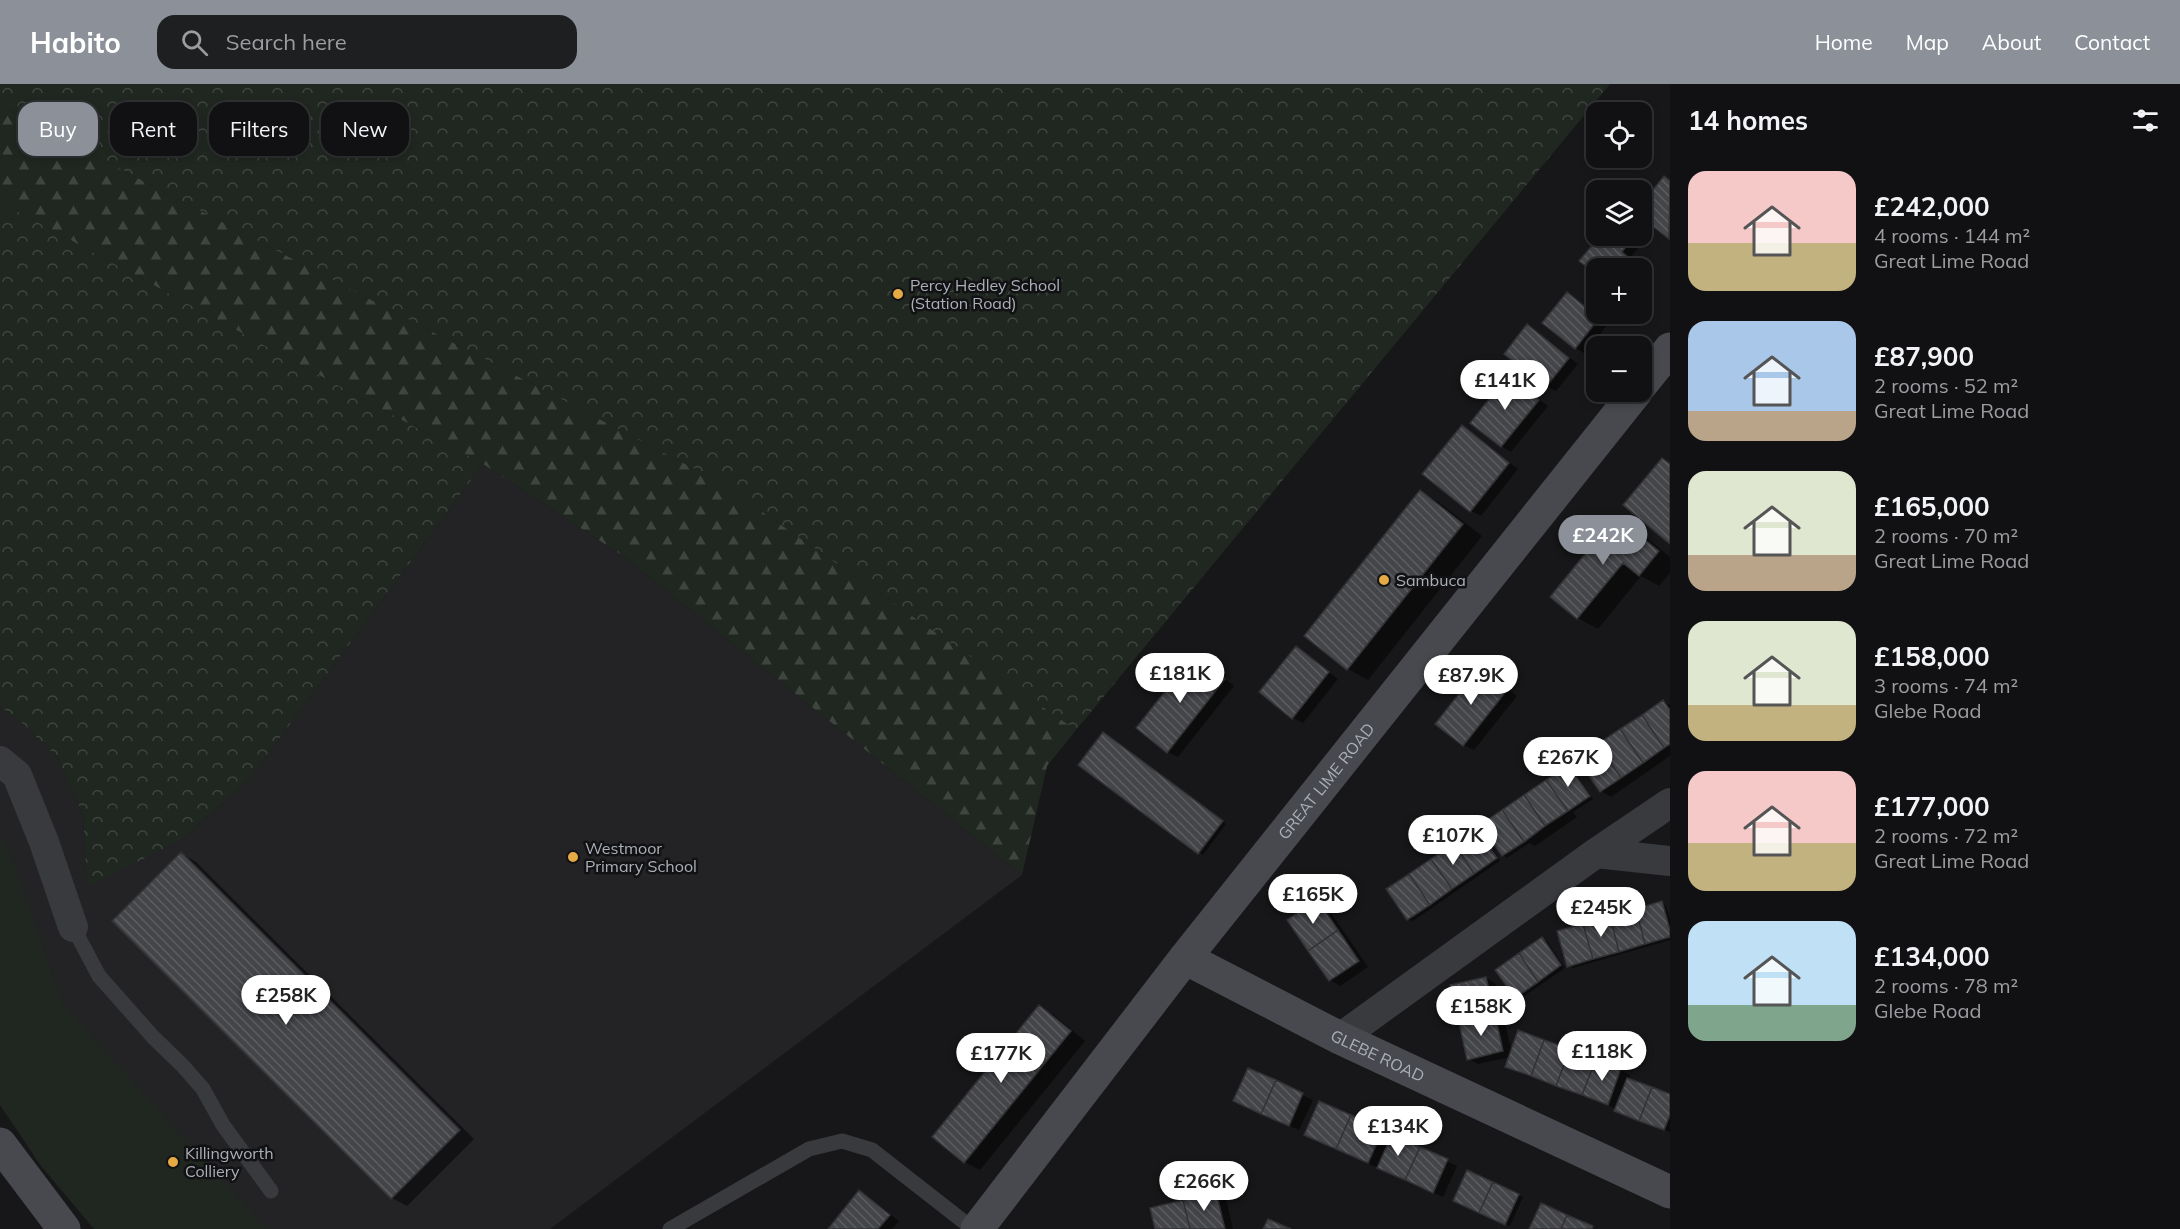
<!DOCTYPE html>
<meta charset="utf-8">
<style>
:root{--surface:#111113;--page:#1e1f21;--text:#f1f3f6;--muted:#9c9da0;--line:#303133;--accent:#8c9099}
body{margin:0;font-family:Mulish,sans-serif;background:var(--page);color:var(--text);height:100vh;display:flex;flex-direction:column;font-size:22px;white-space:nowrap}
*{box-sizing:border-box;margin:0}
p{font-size:20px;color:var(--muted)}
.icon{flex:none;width:33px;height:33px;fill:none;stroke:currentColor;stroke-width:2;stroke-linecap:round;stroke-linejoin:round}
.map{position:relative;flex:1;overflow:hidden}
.side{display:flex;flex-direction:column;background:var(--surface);width:510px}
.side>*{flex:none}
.hud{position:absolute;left:18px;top:18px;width:570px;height:54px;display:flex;gap:12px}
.controls{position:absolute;left:1586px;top:18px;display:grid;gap:12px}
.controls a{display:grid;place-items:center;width:66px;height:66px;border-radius:12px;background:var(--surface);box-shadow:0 3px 9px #0003,0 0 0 2px var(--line);font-size:30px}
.price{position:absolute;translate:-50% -51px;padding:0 14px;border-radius:21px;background:#fff;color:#222;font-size:20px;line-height:39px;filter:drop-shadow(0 2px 3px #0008)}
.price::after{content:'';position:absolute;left:50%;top:36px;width:18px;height:14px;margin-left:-9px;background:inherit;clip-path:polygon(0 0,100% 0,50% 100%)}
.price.active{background:var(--accent);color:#fff}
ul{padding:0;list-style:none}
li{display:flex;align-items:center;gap:18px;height:150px;padding:0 18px}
li span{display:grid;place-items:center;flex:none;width:168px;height:120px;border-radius:18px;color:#555}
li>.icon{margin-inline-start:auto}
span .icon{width:72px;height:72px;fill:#fffc;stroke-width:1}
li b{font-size:26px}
h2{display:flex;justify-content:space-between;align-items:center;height:72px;padding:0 18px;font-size:26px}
.chip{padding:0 21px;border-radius:18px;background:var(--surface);box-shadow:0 3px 9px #0003,0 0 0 2px var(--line);font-size:21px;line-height:54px}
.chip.active{background:var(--accent);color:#fff}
header{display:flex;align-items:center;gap:36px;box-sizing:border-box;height:84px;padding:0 30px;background:var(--accent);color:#fff}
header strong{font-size:28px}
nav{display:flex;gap:33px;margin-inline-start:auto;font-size:21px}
.search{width:420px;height:54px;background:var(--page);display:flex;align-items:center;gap:15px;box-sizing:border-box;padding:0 21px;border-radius:18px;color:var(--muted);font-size:22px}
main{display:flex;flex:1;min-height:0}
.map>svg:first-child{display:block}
</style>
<header>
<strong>Habito</strong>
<div class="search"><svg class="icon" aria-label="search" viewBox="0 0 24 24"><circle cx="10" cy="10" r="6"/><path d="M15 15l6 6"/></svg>Search here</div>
<nav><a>Home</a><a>Map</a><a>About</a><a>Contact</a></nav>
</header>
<main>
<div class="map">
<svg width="1670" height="1145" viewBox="0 0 1670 1145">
<defs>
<pattern id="forest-firs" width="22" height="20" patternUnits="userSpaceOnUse" patternTransform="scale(1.5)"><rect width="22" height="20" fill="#202720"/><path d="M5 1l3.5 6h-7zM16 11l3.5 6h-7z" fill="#3e443e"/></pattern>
<pattern id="park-crowns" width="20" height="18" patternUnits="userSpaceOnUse" patternTransform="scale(1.5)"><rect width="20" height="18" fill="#202720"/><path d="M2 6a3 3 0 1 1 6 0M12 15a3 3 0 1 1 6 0" fill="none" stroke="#3e443e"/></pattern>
<pattern id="building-back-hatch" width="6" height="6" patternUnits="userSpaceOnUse" patternTransform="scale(1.5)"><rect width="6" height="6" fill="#444549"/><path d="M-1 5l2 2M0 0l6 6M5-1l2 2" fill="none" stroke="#5c5d61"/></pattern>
</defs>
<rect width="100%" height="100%" fill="#171719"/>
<!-- built -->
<path fill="#232326" d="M 483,380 L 623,472 L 1022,791 L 550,1145 L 208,1145 L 0,911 L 0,623 L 21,638 L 58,674 L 83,731 L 87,802 L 183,755 L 250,694 Z"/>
<!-- grass -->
<path fill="#202720" d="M 0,750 L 7,761 L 62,919 L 266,1145 L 94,1145 L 41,1082 L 0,1021 Z"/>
<!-- forest -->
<path fill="url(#forest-firs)" d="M 0,22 L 718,397 L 1076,646 L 1047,682 L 1022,791 L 623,472 L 483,380 L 4,120 L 0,123 Z"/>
<!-- park -->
<path fill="url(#park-crowns)" d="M 0,0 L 1610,0 L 1076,646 L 718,397 L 0,22 Z
M 4,120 L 483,380 L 250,694 L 183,755 L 87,803 L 83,731 L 58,674 L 21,638 L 0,623 L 0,123 Z"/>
<!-- shadow -->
<path fill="#0007" d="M 1664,94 L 1670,97 L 1670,154 L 1641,131 L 1641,123 Z
M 1602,152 L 1626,152 L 1640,162 L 1630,174 L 1650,190 L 1641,202 L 1641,184 L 1596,184 L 1596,188 L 1581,177 Z
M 1567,210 L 1608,240 L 1585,270 L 1576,264 Z
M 1528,242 L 1578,280 L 1556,307 L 1546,302 Z
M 1508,293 L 1548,322 L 1511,368 L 1501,362 Z
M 1462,343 L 1518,385 L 1481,432 L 1471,427 Z
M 1420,408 L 1440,419 L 1482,452 L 1368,596 L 1348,585 Z
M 1616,434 L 1636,445 L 1670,473 L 1670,489 L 1659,502 L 1641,492 L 1598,545 L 1578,534 L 1552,512 Z
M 1296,564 L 1338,595 L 1303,639 L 1293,634 Z
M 1195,573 L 1234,602 L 1178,673 L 1168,668 Z
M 1480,585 L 1517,612 L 1474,666 L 1464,661 Z
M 1663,617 L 1670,621 L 1670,672 L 1611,713 L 1601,707 Z
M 1107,653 L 1226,740 L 1203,771 L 1199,768 Z
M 1569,683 L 1573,685 L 1593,715 L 1573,728 L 1577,733 L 1535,762 L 1529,759 L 1507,774 L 1503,771 Z
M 1476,746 L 1481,748 L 1500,777 L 1413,837 L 1408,835 Z
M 181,769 L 196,778 L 474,1055 L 407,1122 L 392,1114 Z
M 1317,817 L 1327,823 L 1368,883 L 1340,902 L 1330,896 L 1289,836 Z
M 1662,819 L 1666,822 L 1670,835 L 1670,856 L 1573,884 L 1568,882 Z
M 1542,855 L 1547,857 L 1565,884 L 1520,915 L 1516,913 Z
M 1486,894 L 1496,900 L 1512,969 L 1519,948 L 1620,986 L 1630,991 L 1629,996 L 1670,1012 L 1670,1048 L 1620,1029 L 1617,1025 L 1517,988 L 1507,982 L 1511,973 L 1478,980 L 1468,975 Z
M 1040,923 L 1054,931 L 1085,957 L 980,1086 L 965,1078 L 934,1053 Z
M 1248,986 L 1313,1016 L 1299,1046 L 1235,1017 Z
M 1382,1047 L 1457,1082 L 1443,1113 L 1316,1056 Z
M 860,1108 L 899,1137 L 892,1145 L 830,1145 Z
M 1216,1109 L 1226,1115 L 1233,1145 L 1157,1145 Z
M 1518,1111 L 1523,1113 L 1510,1142 L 1459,1119 Z"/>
<!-- building -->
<path fill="url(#building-back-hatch)" stroke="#323235" stroke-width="1.5" d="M 1664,92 L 1670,97 L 1669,155 L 1641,133 L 1641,121 Z
M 1600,152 L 1625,152 L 1631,156 L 1622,168 L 1641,184 L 1596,184 L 1596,190 L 1579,177 Z
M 1567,208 L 1599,234 L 1575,265 L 1542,239 Z
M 1527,240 L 1569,274 L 1546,303 L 1504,270 Z
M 1508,291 L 1539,316 L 1501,363 L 1470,339 Z
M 1462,341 L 1509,379 L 1470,428 L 1422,390 Z
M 1662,374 L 1670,380 L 1670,460 L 1623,421 Z
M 1420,406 L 1463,440 L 1347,586 L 1304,552 Z
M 1616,432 L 1659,467 L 1639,492 L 1623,479 L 1577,535 L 1550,513 Z
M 1296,562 L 1329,588 L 1292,635 L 1259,608 Z
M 1194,571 L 1225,595 L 1167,669 L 1136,644 Z
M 1480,583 L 1508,605 L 1463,662 L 1435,640 Z
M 1663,616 L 1670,626 L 1670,660 L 1664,664 L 1642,631 Z
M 1642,631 L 1664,664 L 1643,679 L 1620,645 Z
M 1620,645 L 1643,679 L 1621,694 L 1598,660 Z
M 1103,648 L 1223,737 L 1198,770 L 1078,681 Z
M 1598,660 L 1621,694 L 1600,708 L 1577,675 Z
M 1568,681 L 1590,712 L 1568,727 L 1546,696 Z
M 1546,696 L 1568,727 L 1545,742 L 1524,711 Z
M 1524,711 L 1545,742 L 1524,758 L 1502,726 Z
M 1502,726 L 1524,758 L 1502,772 L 1480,741 Z
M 1476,744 L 1497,774 L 1474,790 L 1454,759 Z
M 1454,759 L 1474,790 L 1452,805 L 1431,775 Z
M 181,768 L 460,1046 L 391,1115 L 112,837 Z
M 1431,775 L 1452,805 L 1430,821 L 1409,790 Z
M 1409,790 L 1430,821 L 1407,836 L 1386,805 Z
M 1317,815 L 1338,846 L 1308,867 L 1287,836 Z
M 1662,817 L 1670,846 L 1670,853 L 1645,860 L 1636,825 Z
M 1636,825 L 1645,860 L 1619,868 L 1610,832 Z
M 1610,832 L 1619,868 L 1593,875 L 1583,840 Z
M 1583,840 L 1593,875 L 1567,883 L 1557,847 Z
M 1338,846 L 1359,877 L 1329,897 L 1308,867 Z
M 1542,853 L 1561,881 L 1538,898 L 1519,869 Z
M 1519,869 L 1538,898 L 1515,914 L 1495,886 Z
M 1486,893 L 1495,930 L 1459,939 L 1450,901 Z
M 1039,921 L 1071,947 L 964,1079 L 932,1053 Z
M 1495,930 L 1503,967 L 1467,976 L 1459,939 Z
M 1518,946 L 1544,956 L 1531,992 L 1505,983 Z
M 1544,956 L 1570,965 L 1556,1002 L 1531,992 Z
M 1570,965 L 1596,975 L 1582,1011 L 1556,1002 Z
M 1596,975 L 1621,984 L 1608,1021 L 1582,1011 Z
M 1248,984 L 1276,996 L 1261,1030 L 1233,1017 Z
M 1627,994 L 1652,1003 L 1639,1037 L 1614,1027 Z
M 1276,996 L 1303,1009 L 1289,1042 L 1261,1030 Z
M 1652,1003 L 1670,1010 L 1670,1031 L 1664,1046 L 1639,1037 Z
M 1319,1017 L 1351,1031 L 1336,1065 L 1304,1051 Z
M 1351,1031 L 1383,1046 L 1368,1079 L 1336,1065 Z
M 1392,1050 L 1420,1063 L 1405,1096 L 1377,1084 Z
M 1420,1063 L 1448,1075 L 1433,1109 L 1405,1096 Z
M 1467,1086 L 1493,1098 L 1479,1129 L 1453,1117 Z
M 1493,1098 L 1519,1110 L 1505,1141 L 1479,1129 Z
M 859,1106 L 890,1131 L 878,1145 L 828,1145 Z
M 1216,1108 L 1225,1145 L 1190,1145 L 1183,1116 Z
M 1183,1116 L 1190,1145 L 1155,1145 L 1150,1124 Z
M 1541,1119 L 1567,1131 L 1561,1145 L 1529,1145 Z
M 1567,1131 L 1593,1142 L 1592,1145 L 1561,1145 Z
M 1268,1135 L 1291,1145 L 1263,1145 Z"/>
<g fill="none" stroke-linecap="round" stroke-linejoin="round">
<!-- lane -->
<path stroke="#393a3e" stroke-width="15" d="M 73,843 L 99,892 L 153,953 L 183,982 L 203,1005 L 223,1041 L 271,1107
M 670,1145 L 809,1065 L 842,1057 L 872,1066 L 973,1145"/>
<!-- street -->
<path stroke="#393a3e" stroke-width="30" d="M 0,677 L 17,691 L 44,758 L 73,843
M 1596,769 L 1670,777
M 1340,954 L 1596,769 L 1670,719"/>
<!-- secondary -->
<g stroke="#47494e" stroke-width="33">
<path d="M 1641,301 L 1670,265"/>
<path id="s1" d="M 1185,874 L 1340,954 L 1670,1108"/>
<path d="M 0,1060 L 64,1145"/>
<path id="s2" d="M 977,1145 L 1185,874 L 1636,308"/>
</g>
</g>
<!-- markers -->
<g fill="#e5aa44" stroke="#121214" stroke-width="2">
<circle cx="898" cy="210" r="6"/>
<circle cx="1384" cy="496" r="6"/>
<circle cx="573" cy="773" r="6"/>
<circle cx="173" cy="1078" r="6"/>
</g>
<g text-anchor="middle" stroke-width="5" stroke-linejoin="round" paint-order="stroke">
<!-- poi labels -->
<g font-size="16" fill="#aaafb8" stroke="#121214" text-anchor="start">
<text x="910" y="207">Percy Hedley School<tspan x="910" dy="18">(Station Road)</tspan></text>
<text x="1396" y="502">Sambuca</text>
<text x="585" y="770">Westmoor<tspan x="585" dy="18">Primary School</tspan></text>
<text x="185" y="1075">Killingworth<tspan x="185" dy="18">Colliery</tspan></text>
</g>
<!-- street labels -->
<g font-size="16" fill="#aaafb8" stroke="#121214">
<text dy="6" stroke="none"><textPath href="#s2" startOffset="568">GREAT LIME ROAD</textPath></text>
<text dy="6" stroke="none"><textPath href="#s1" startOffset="216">GLEBE ROAD</textPath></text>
</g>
</g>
</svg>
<div class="controls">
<a><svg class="icon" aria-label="locate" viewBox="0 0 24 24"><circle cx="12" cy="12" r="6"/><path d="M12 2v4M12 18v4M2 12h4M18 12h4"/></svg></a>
<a><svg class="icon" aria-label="layers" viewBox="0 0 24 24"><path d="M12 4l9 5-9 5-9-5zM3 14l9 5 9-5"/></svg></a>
<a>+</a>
<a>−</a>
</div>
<b class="price" style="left:1505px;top:327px">£141K</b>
<b class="price active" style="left:1603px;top:482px">£242K</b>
<b class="price" style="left:1180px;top:620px">£181K</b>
<b class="price" style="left:1471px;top:622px">£87.9K</b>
<b class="price" style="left:1568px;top:704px">£267K</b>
<b class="price" style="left:1453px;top:782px">£107K</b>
<b class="price" style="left:1313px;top:841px">£165K</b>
<b class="price" style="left:1601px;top:854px">£245K</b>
<b class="price" style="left:286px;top:942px">£258K</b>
<b class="price" style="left:1481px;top:953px">£158K</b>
<b class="price" style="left:1602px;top:998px">£118K</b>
<b class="price" style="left:1001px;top:1000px">£177K</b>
<b class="price" style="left:1398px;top:1073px">£134K</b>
<b class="price" style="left:1204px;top:1128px">£266K</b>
<div class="hud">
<a class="chip active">Buy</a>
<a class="chip">Rent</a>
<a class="chip">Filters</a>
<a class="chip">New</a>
</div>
</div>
<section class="side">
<h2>14 homes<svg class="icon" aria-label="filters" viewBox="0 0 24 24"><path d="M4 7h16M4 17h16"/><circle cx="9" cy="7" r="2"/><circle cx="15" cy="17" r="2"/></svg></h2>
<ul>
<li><span style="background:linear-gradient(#f6c9c9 60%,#c2b280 0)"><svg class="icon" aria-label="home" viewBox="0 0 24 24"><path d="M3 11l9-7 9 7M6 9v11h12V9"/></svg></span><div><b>£242,000</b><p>4 rooms · 144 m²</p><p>Great Lime Road</p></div></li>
<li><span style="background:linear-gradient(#a9c7e8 75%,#b9a48a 0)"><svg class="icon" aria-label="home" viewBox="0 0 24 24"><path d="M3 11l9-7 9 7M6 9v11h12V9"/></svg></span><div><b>£87,900</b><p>2 rooms · 52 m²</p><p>Great Lime Road</p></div></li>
<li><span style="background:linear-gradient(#dfe7d0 70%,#b9a48a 0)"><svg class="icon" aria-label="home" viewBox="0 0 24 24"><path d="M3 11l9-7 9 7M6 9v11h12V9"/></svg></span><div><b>£165,000</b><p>2 rooms · 70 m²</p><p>Great Lime Road</p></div></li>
<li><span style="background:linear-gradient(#dfe7d0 70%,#c2b280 0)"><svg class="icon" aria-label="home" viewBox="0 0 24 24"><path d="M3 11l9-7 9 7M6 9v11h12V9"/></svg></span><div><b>£158,000</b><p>3 rooms · 74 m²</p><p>Glebe Road</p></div></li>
<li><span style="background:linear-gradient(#f6c9c9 60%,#c2b280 0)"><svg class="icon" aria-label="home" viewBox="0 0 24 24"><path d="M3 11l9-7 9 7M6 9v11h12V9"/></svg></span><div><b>£177,000</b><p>2 rooms · 72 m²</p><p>Great Lime Road</p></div></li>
<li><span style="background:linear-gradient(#bfe0f5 70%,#7fa58c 0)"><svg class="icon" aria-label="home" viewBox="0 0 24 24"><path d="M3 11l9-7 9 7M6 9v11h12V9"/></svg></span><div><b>£134,000</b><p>2 rooms · 78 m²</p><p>Glebe Road</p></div></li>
</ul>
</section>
</main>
